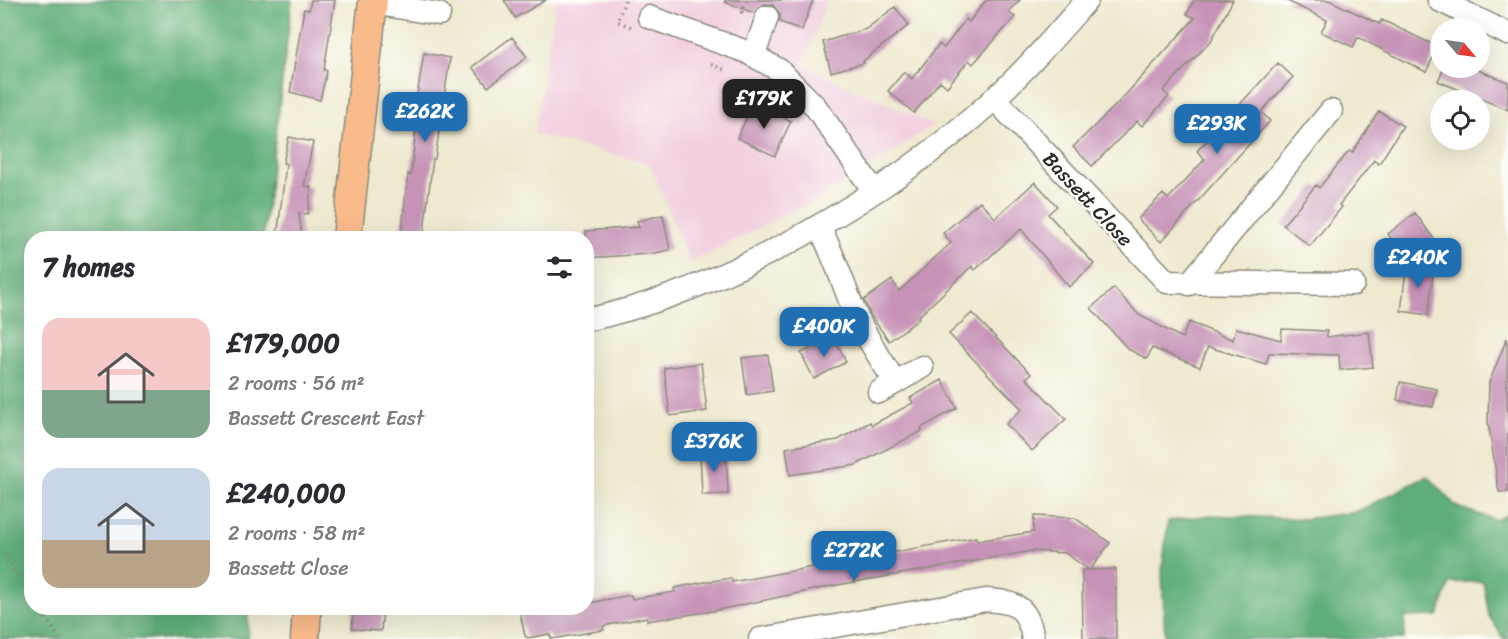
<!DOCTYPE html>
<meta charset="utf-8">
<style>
:root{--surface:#fff;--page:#f2f2f3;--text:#2b2b33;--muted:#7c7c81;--accent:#1f6fb2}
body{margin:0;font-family:Sriracha,sans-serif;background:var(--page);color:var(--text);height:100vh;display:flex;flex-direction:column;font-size:22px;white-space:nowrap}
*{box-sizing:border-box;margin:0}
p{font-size:20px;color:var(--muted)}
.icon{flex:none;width:33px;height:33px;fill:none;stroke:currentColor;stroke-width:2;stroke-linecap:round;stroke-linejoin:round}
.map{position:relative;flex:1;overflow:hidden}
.details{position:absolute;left:24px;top:231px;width:570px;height:384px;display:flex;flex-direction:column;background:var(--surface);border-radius:24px;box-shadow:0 6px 24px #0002}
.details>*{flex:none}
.needle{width:39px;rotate:119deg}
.controls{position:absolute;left:1430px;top:18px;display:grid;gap:12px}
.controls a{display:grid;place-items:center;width:60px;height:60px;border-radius:50%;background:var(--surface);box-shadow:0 6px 24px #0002;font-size:30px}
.price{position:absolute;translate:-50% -51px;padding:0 14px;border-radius:12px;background:var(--accent);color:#fff;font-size:20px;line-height:39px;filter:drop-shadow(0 2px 3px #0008)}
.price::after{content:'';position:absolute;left:50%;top:36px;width:18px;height:14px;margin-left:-9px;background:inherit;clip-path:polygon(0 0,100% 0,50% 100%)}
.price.on{background:#222;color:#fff}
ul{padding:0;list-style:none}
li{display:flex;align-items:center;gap:18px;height:150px;padding:0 18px}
li span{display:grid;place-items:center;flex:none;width:168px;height:120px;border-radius:18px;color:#555}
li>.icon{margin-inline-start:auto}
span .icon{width:72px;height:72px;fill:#fffc;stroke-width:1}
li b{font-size:26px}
h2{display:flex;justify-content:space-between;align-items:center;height:72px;padding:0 18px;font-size:26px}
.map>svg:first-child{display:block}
</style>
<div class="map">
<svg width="1508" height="639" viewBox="0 0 1508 639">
<rect width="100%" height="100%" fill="#fdfcf7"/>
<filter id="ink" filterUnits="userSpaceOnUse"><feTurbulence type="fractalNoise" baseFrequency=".0167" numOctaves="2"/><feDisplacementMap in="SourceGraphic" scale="12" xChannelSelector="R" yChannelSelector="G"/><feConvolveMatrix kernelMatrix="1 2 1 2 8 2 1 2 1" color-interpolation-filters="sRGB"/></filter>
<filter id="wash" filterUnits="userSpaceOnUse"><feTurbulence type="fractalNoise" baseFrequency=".008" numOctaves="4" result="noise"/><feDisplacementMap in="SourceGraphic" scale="24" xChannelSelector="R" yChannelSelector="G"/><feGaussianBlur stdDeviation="1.35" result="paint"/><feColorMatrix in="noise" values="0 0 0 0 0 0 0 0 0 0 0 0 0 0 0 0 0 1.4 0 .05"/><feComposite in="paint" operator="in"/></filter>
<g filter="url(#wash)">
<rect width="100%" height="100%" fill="#eee9cf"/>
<!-- built -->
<path fill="#f2cfe1" d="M 556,0 L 827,0 L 803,66 L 934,125 L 836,189 L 690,263 L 650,164 L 534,134 Z"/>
<!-- forest -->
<path fill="#60af79" stroke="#466d52" stroke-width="1.5" d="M 0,0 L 292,0 L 263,238 L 32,238 L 32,608 L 248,608 L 248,639 L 0,639 Z
M 1428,476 L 1457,507 L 1496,520 L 1508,514 L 1508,639 L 1504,639 L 1489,616 L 1483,581 L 1450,583 L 1438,616 L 1405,617 L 1404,639 L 1165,639 L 1162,571 L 1168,521 L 1211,515 L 1304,519 L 1356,512 Z"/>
<g id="blocks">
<!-- building -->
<path fill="#c692b7" d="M 311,0 L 335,0 L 324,70 L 327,71 L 320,100 L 290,92 L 304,9 L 309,10 Z
M 504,0 L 546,0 L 515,18 Z
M 725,0 L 813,0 L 802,30 L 780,22 L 780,14 L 772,4 L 764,4 L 754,13 L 725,2 Z
M 986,0 L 1020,0 L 1008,12 L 1015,17 L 973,64 L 969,60 L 947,87 L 940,81 L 914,113 L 888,91 L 904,72 L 912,79 L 939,44 L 944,48 L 966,19 L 969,22 Z
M 1194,0 L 1233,0 L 1211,41 L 1163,91 L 1169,96 L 1142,126 L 1137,121 L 1092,166 L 1073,147 L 1118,103 L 1195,18 L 1187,14 Z
M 1285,0 L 1329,0 L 1379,24 L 1382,20 L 1438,47 L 1426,72 L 1358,37 L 1353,47 L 1321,32 L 1327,20 Z
M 895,7 L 909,25 L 863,61 L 864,63 L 831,72 L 823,42 L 866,29 Z
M 512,37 L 527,57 L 488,87 L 472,67 Z
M 424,53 L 450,58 L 435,159 L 433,159 L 423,238 L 401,238 L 408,174 L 411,175 L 418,108 L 415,108 Z
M 1278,63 L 1293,77 L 1261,112 L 1270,121 L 1161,242 L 1138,219 L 1163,194 L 1168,199 L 1205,159 L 1197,151 Z
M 1444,68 L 1473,68 L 1508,82 L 1508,110 L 1438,81 Z
M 753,104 L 791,121 L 775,156 L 737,138 Z
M 1379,111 L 1403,126 L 1379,164 L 1374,160 L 1339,205 L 1342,207 L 1310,246 L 1283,225 L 1316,185 L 1319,188 L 1349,151 L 1352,153 Z
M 289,137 L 313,142 L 304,186 L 311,187 L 308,214 L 299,213 L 302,238 L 277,238 L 286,164 L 283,163 Z
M 1035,182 L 1057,206 L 1048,214 L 1094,264 L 1069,287 L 1021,229 L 975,270 L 972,266 L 918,317 L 919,319 L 889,341 L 871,316 L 864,300 L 892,280 L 899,291 L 951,243 L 943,233 L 980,201 L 995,218 Z
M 1415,213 L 1435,240 L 1408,261 L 1388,234 Z
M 663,215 L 670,250 L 650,254 L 586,258 L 586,231 L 639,227 L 637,221 Z
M 1407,263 L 1434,267 L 1428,315 L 1401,311 Z
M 1114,288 L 1139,315 L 1182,338 L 1189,322 L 1233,340 L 1236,328 L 1281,340 L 1282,329 L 1327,331 L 1327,337 L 1369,332 L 1373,367 L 1340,370 L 1339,355 L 1269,353 L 1266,364 L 1208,347 L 1200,367 L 1152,348 L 1147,359 L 1128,349 L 1091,308 Z
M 972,313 L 1031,374 L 1026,378 L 1066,419 L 1032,451 L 1006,424 L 1022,409 L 949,334 Z
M 834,337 L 846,362 L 814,379 L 801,353 Z
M 1507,338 L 1508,492 L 1499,492 L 1488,421 L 1489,383 Z
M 768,355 L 773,391 L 747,395 L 742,358 Z
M 701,363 L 707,411 L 670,416 L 664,368 Z
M 942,380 L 957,408 L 921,428 L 922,431 L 856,465 L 790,475 L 786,448 L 838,440 L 870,422 L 872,425 L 913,403 L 910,398 Z
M 1400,382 L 1437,389 L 1433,407 L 1397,400 Z
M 726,451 L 728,494 L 702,495 L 700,452 Z
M 1034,516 L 1075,518 L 1110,543 L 1090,570 L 1116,569 L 1116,639 L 1083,639 L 1082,570 L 1089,570 L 1065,553 L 1032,551 L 832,586 L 713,611 L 647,621 L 647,617 L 603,626 L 604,630 L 580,634 L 552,639 L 549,634 L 528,638 L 525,636 L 520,612 L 543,608 L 586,608 L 586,604 L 604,600 L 631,595 L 632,599 L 675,592 L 674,588 L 699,583 L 731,578 L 732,582 L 976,537 L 977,541 L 1033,532 Z
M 353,608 L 383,608 L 381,631 L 352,629 Z"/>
</g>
</g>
<g filter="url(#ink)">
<use href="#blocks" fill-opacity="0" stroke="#8c8a7d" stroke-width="1.5"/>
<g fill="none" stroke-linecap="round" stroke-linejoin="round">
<defs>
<path id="minor" d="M 1439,0 L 1508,34
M 373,3 L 439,14
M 649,17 L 747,52 L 779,70 L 815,106 L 874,191
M 754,55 L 767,17
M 994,98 L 1167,282 L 1353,284
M 819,226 C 834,255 843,284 855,313 C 866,338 881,359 895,382
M 1189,284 L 1331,111
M 586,320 C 730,289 886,197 994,99 C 1027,69 1057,34 1087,0
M 879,392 L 922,367
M 760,639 L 986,600 C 1017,602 1028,607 1033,639"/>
<path id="major" d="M 347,238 L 373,0
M 305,639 L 307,608"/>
</defs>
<!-- minor casing -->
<use href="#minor" stroke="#8c8a7d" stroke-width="25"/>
<!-- major casing -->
<use href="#major" stroke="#8c8a7d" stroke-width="31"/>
<!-- path -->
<path stroke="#8c8a7d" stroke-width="4" stroke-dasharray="1.5 4.5" stroke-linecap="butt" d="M 625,0 L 617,21 L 631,27
M 746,0 L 742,12 L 746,14
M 711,65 L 726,70
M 0,550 L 32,597
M 39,608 L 60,639"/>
<!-- minor -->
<use href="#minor" stroke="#fff" stroke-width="22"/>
<!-- major -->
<use href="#major" stroke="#fabb8c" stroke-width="28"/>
</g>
</g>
<g text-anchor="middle" stroke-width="5" stroke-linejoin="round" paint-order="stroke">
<!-- street labels -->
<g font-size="20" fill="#2b2b2b" stroke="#fdfcf7">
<text transform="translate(1088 199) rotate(47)" y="7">Bassett Close</text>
</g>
</g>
</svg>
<div class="controls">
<a><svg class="needle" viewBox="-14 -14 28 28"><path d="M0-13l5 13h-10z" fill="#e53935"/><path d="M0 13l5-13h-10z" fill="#7c7c81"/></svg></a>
<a><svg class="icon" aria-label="locate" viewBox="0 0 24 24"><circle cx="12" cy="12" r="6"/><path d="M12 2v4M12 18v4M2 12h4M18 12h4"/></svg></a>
</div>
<b class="price on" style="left:764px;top:130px">£179K</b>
<b class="price" style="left:425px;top:143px">£262K</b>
<b class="price" style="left:1217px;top:155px">£293K</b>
<b class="price" style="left:1418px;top:289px">£240K</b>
<b class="price" style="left:824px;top:358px">£400K</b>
<b class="price" style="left:714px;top:473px">£376K</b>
<b class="price" style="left:854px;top:582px">£272K</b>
<section class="details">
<h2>7 homes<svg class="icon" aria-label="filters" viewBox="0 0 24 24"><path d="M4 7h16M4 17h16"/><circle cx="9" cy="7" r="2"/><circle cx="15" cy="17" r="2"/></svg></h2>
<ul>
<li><span style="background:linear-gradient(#f6c9c9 60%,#7fa58c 0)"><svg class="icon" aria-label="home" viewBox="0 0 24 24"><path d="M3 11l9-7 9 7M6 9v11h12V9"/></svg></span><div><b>£179,000</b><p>2 rooms · 56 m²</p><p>Bassett Crescent East</p></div></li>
<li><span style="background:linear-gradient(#c9d6e8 60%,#b9a48a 0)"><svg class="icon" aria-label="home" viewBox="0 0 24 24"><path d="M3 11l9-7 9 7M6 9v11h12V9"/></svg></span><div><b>£240,000</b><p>2 rooms · 58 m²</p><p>Bassett Close</p></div></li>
</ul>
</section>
</div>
